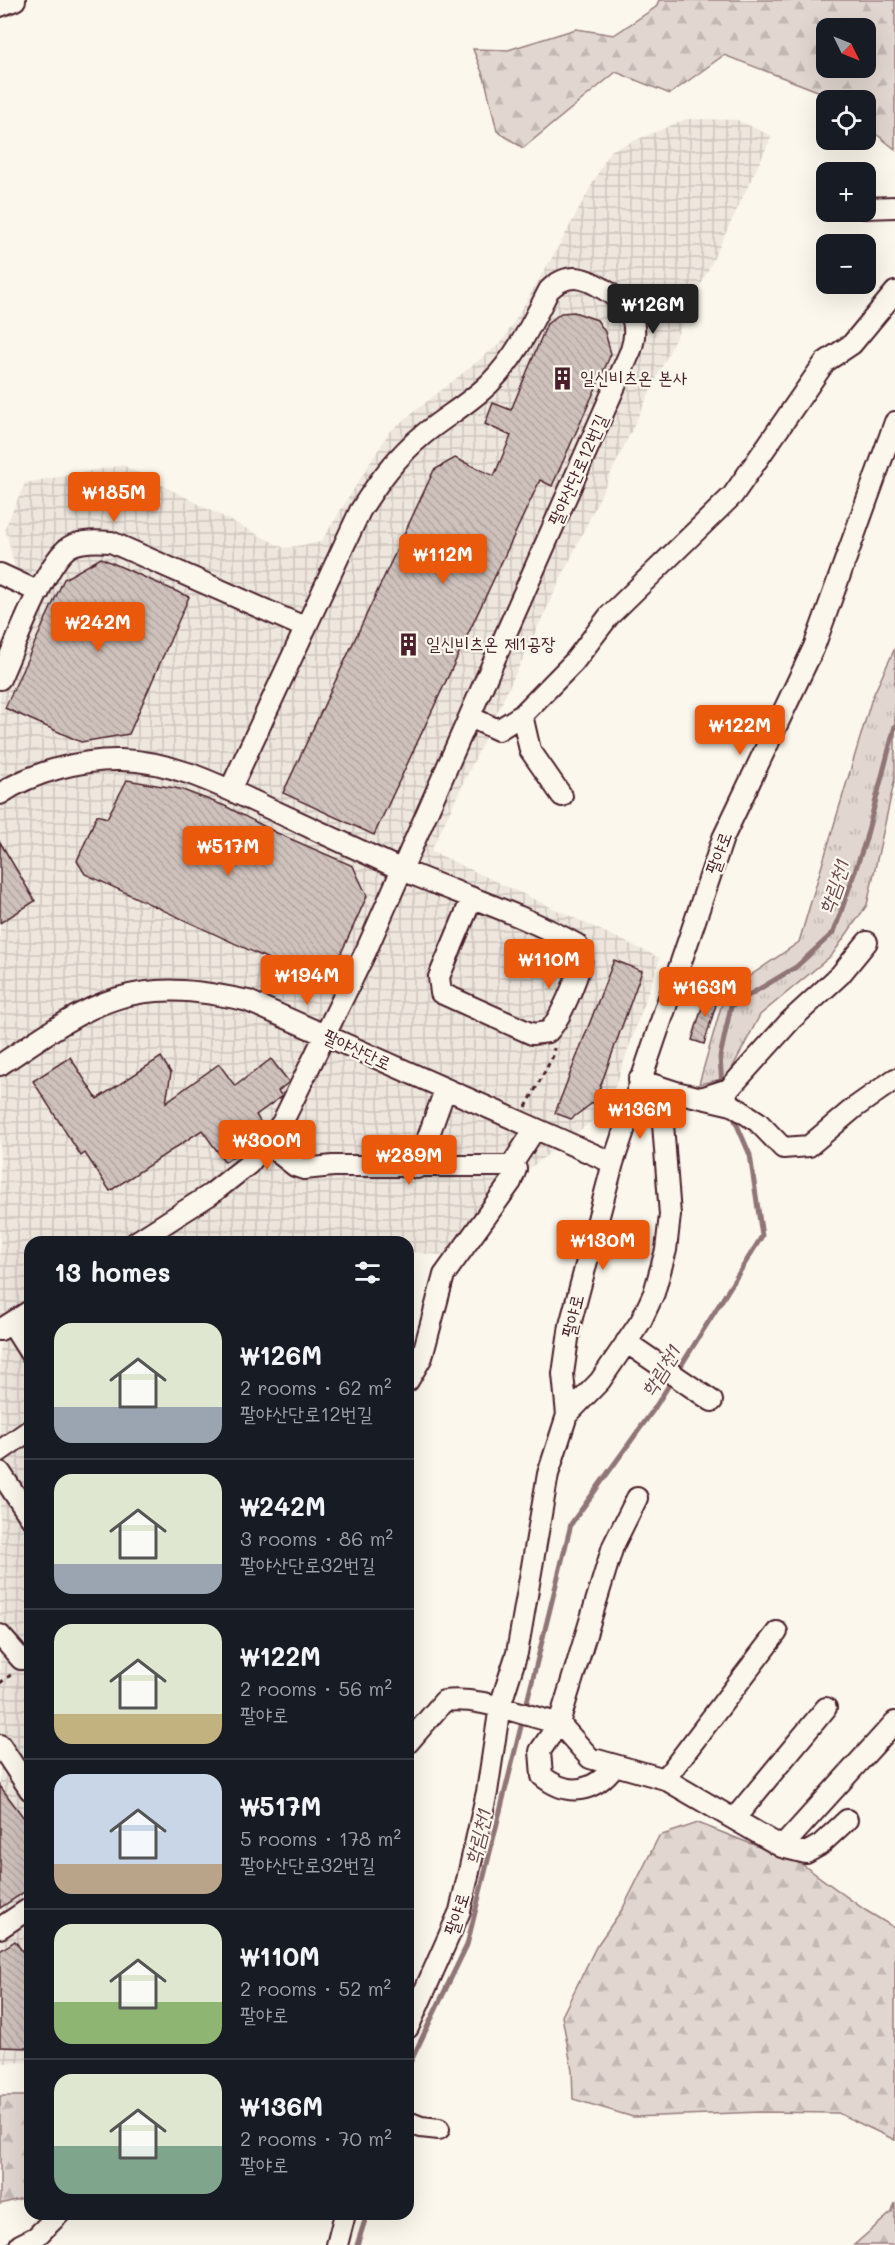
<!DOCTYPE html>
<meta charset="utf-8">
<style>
:root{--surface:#171b24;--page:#242831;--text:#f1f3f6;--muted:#9ea1a6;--line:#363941;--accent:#ea580c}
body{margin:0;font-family:Mali,"Poor Story",sans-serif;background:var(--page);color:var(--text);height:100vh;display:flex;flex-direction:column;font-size:22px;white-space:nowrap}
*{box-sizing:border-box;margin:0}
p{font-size:20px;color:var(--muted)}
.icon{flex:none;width:33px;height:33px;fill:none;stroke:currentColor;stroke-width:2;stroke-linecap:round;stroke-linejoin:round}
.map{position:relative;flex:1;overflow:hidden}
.panel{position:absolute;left:24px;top:1236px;width:390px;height:984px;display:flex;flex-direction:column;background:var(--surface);border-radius:18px;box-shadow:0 6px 24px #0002}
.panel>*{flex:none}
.needle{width:39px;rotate:133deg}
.controls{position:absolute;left:816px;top:18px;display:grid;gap:12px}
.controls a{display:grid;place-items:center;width:60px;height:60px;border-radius:12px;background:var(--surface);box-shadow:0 6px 24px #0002;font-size:30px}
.price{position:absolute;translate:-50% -51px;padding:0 14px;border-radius:6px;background:var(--accent);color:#fff;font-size:20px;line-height:39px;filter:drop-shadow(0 2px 3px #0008)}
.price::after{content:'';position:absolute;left:50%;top:36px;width:18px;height:14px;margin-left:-9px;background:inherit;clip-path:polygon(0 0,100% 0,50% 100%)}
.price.selected{background:#222;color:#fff}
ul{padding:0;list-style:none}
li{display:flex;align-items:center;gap:18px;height:150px;padding:0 30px}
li+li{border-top:2px solid var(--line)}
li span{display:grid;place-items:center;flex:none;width:168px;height:120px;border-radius:18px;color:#555}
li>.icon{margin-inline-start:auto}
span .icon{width:72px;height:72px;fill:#fffc;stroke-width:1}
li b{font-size:26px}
h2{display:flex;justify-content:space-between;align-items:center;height:72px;padding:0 30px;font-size:26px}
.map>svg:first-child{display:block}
</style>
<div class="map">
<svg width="895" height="2245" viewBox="0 0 895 2245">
<defs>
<pattern id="industrial-grid" width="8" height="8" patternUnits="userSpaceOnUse" patternTransform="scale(1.5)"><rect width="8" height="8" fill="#eee7de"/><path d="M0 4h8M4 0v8" fill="none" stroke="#cec6bf"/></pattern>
<pattern id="grass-tufts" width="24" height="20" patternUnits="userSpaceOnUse" patternTransform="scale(1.5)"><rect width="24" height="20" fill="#e2d7d0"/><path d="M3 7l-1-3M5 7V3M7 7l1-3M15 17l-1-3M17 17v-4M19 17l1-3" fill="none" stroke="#c3b8b3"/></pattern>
<pattern id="forest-firs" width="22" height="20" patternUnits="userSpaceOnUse" patternTransform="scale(1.5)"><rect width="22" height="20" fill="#e2d7d0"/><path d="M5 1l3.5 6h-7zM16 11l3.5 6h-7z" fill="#c3b8b3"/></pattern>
<pattern id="building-back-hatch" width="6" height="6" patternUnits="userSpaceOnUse" patternTransform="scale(1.5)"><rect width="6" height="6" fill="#cfc2bc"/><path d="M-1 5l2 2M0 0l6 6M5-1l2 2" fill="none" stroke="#b3a6a2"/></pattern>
</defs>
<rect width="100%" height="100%" fill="#fbf7ec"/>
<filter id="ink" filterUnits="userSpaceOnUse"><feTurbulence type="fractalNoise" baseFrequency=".0167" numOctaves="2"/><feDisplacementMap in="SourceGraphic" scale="12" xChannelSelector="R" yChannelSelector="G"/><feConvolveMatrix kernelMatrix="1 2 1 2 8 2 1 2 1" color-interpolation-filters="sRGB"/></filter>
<g filter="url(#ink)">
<!-- industrial -->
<path fill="url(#industrial-grid)" d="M 686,119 L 737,120 L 772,136 L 431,851 L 660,958 L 607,1110 L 502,1189 L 443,1255 L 408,1252 L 408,1242 L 30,1242 L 30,2062 L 0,2063 L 0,658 L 28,595 L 15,569 L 5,528 L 25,483 L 123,465 L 284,548 L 321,542 L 390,431 L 502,342 L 560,244 L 610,151 Z"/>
<!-- grass -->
<path fill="url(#grass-tufts)" stroke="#967b7e" stroke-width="1.5" d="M 895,648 L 895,778 L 867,905 L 832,955 L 760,1015 L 727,1078 L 699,1084 L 725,993 L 799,942 L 872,698 Z"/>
<!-- forest -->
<path fill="url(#forest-firs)" stroke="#967b7e" stroke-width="1.5" fill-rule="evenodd" d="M 659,0 L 895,0 L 895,149 L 866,126 L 866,100 L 832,100 L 823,93 L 724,55 L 670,94 L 616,72 L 523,148 L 497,131 L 485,80 L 473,49 L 508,50 L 576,29 L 614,35 L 656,7 ZM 826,28 L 866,28 L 866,68 L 826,68 Z
M 698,1823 L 800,1863 L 865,1910 L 895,1928 L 895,2140 L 838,2113 L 760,2112 L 633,2117 L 573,2099 L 572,2070 L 562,2016 L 596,1947 L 623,1908 L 659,1836 Z
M 0,2096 L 30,2096 L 30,2190 L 27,2197 L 0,2204 Z
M 895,2203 L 895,2245 L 854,2245 L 892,2212 Z"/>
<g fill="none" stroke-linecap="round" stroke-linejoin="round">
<!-- stream -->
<path stroke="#907477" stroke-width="5" d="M 722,1086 L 720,1057 L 731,1006 L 796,967 L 834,932 L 865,842 L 895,726
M 408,2067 L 467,1945 L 571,1524 L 654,1409 L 762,1236 L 750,1155 L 731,1111
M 357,2245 L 367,2214"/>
</g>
<!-- building -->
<path fill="url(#building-back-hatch)" stroke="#4a1f2b" stroke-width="1.5" d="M 574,312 L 597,320 L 605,332 L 611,354 L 552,486 L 540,480 L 374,835 L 283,793 L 434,470 L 455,458 L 494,476 L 511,436 L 485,424 L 493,403 L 511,410 L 547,324 L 561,313 Z
M 101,558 L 189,597 L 129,734 L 81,742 L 5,708 L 64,579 Z
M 127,780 L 180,789 L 225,806 L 277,833 L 353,866 L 367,896 L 328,982 L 304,987 L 286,980 L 290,969 L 85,874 L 77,861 L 97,815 L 107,818 Z
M 0,842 L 35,901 L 0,923 Z
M 614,960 L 642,971 L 595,1101 L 571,1119 L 555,1113 Z
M 707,991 L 719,995 L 704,1044 L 692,1040 Z
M 70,1057 L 97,1099 L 161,1057 L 171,1073 L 166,1102 L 219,1064 L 235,1086 L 271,1059 L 289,1082 L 278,1091 L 282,1096 L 256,1115 L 263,1126 L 241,1142 L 244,1149 L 225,1162 L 202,1130 L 110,1191 L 85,1153 L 81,1156 L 33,1081 Z
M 0,1786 L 30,1826 L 30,1888 L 0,1908 Z
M 15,1941 L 29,1961 L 30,2048 L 0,2047 L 0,1951 Z"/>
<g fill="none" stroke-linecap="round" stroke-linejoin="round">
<defs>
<path id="minor" d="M 0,6 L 15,0
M 866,208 L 895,207
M 0,574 L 39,592
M 0,679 C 13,651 45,563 69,547 C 81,540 98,541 111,542 L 304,627
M 522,715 L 530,750 L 562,796
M 470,717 L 498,730 L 522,715 L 574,662 L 609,616 L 733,495 L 825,362 L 852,344 L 895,292
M 0,794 C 32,772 83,759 121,760 C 172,761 219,785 264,806 C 309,827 354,848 400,869 C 458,894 520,913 576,944 C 580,949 582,956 581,962 C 577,979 560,1020 548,1032 L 532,1034 L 441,993 L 439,977 L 472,898
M 0,1065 C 94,1001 131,974 248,1001 L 613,1163
M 639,1080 L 676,1092 L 732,1105 L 758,1122 L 783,1148 L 809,1146 L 854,1108 L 895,1079
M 704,1097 L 729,1089 L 791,1020 L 840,975 L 867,942
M 267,1144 L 295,1166 L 304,1169 L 333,1166 L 511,1166 L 535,1129
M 417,1168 L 445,1090
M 136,1242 L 211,1194 L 249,1164 L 282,1123 L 366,951 L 631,350 C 635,338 636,325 630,313 C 623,299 590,278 575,278 C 564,278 556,283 549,290 C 532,323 517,356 490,383 C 470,403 446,416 424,434 C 397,456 378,482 360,511 L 230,790
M 11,1323 L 30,1353
M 0,1330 L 30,1311
M 626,1342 L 712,1401
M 408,1381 L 422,1357 L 444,1275 L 511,1182 L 516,1169 L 511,1166
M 567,1415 L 600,1381 L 641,1321 L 654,1293 L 666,1250 L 670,1215 L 662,1111 L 639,1080
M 0,1451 L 30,1430
M 0,1472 L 30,1517
M 0,1635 L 21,1659 L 30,1658
M 408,1743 L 444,1701 C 483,1696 521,1716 559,1723 L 613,1546 L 637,1498
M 0,1745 L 30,1790
M 615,1765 C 595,1792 569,1798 542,1776 L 540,1751 L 559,1723 L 590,1758 L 665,1779 L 782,1847 L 895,1722
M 665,1779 L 777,1632
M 734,1819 L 826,1708
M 782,1847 L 806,1853 L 820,1845 L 847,1820
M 0,1928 L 30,1908
M 408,2028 L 460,1911 L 487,1792 L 500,1706 L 517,1653 L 548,1474 L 567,1415 L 563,1374 L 570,1325 L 613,1163 L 723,838 L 814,647 L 895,422
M 408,2122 L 421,2127 L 439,2129
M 20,2245 L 36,2237 L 59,2214
M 337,2245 L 345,2214"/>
</defs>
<!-- minor casing -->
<use href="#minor" stroke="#4a1f2b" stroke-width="24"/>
<!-- path -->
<path stroke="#4a1f2b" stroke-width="3" stroke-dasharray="4.5 4.5" stroke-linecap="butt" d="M 526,1107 L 553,1056 L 554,1048
M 0,1683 L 12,1674"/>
<!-- minor -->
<use href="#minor" stroke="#fbf7ec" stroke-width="20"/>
</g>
</g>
<!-- icons -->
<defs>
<symbol id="building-bare" viewBox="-9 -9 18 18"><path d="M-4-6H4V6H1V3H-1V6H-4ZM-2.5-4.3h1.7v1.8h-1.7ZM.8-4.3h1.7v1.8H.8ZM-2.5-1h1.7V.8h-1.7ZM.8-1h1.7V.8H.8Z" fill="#4a1f2b" stroke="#fbf7ec" stroke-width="2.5" paint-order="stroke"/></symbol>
</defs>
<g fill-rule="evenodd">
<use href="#building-bare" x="546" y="362" width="33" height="33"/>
<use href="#building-bare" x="392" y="628" width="33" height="33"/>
</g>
<g text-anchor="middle" stroke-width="4.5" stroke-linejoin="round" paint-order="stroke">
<!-- poi labels -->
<g font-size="18" fill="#4a1f2b" stroke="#fbf7ec" text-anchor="start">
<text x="580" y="384">일신비츠온 본사</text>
<text x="426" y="650">일신비츠온 제1공장</text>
</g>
<!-- street labels -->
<g font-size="18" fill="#4a1f2b" stroke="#fbf7ec">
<text transform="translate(578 470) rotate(-66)" y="6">팔야산단로12번길</text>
<text transform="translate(719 853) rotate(-70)" y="6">팔야로</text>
<text transform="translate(357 1050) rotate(25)" y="6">팔야산단로</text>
<text transform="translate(573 1316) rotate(-77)" y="6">팔야로</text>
<text transform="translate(457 1914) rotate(-72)" y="6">팔야로</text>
</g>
<!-- water labels -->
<g font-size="20" font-style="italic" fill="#6d4a51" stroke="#fbf7ec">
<text transform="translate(834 886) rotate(-71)" y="7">학림천1</text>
<text transform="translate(661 1370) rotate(-58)" y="7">학림천1</text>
<text transform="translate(478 1836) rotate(-76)" y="7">학림천1</text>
</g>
</g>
</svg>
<div class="controls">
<a><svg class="needle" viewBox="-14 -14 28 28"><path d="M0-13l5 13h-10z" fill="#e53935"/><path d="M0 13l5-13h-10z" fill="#9ea1a6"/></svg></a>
<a><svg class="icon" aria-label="locate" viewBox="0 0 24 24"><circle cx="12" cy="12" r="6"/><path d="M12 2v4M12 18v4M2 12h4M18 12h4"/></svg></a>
<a>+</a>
<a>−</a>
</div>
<b class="price selected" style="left:653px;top:335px">₩126M</b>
<b class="price" style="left:114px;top:523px">₩185M</b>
<b class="price" style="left:443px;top:585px">₩112M</b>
<b class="price" style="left:98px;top:653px">₩242M</b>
<b class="price" style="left:740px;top:756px">₩122M</b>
<b class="price" style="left:228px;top:877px">₩517M</b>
<b class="price" style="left:549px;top:990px">₩110M</b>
<b class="price" style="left:307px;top:1006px">₩194M</b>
<b class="price" style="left:705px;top:1018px">₩163M</b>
<b class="price" style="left:640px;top:1140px">₩136M</b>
<b class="price" style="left:267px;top:1171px">₩300M</b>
<b class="price" style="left:409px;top:1186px">₩289M</b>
<b class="price" style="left:603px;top:1271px">₩130M</b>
<section class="panel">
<h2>13 homes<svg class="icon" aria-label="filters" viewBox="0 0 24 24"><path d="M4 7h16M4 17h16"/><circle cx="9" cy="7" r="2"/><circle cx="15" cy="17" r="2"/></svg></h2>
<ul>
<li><span style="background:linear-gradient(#dfe7d0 70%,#9aa5b1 0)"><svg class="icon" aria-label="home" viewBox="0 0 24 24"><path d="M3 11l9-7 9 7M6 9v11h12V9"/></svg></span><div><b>₩126M</b><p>2 rooms · 62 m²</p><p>팔야산단로12번길</p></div></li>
<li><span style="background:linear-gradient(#dfe7d0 75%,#9aa5b1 0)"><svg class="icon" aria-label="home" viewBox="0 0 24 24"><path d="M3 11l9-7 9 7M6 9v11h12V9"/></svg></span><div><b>₩242M</b><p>3 rooms · 86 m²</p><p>팔야산단로32번길</p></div></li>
<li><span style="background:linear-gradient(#dfe7d0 75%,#c2b280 0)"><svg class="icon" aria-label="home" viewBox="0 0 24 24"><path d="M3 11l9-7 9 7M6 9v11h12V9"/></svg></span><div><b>₩122M</b><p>2 rooms · 56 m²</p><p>팔야로</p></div></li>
<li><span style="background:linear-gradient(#c9d6e8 75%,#b9a48a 0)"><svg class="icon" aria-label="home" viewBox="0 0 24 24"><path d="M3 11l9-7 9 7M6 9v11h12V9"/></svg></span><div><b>₩517M</b><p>5 rooms · 178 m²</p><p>팔야산단로32번길</p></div></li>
<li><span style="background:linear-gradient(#dfe7d0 65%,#8fb573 0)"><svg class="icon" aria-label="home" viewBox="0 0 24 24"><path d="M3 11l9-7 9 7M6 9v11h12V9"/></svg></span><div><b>₩110M</b><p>2 rooms · 52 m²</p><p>팔야로</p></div></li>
<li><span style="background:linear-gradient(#dfe7d0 60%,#7fa58c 0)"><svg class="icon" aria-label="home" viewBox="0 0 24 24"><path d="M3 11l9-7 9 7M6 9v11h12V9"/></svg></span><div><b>₩136M</b><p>2 rooms · 70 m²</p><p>팔야로</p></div></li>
</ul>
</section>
</div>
